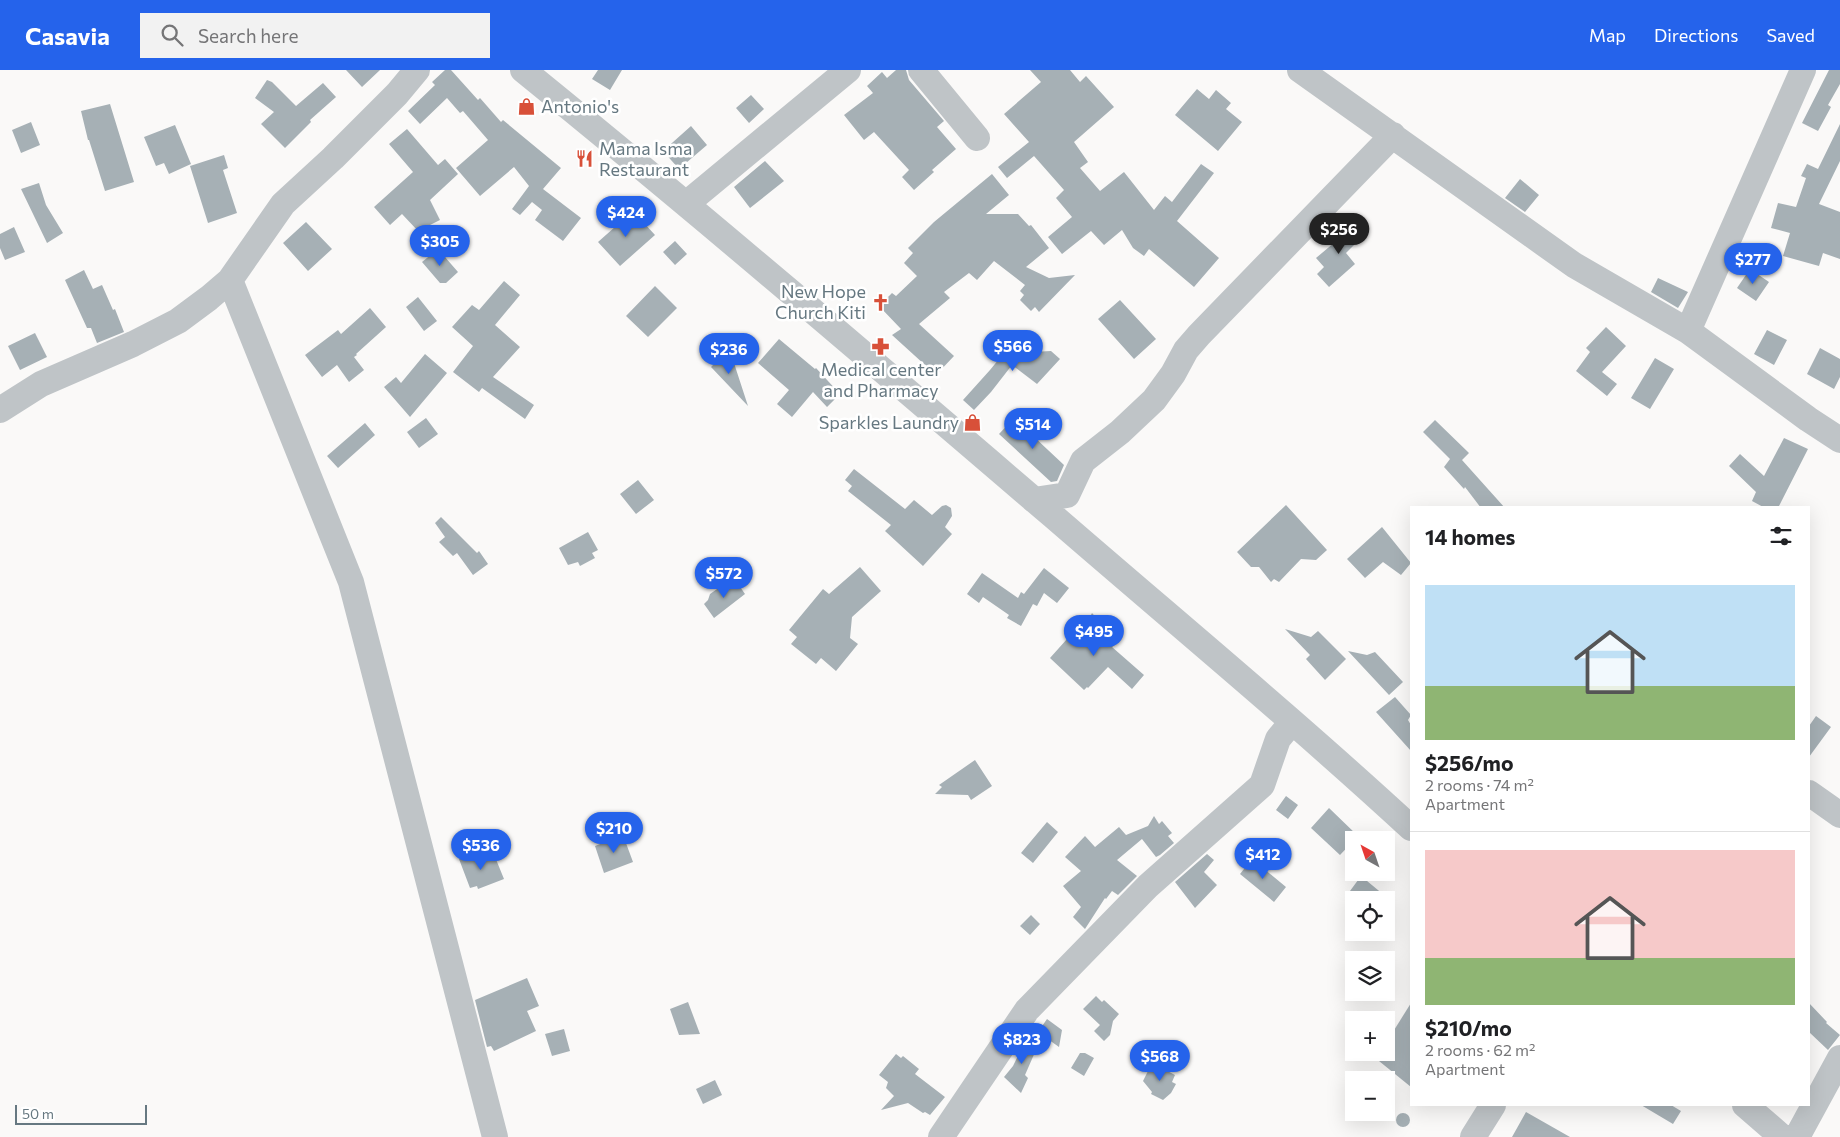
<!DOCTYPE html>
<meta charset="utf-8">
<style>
:root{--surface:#fff;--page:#f2f2f2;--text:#202124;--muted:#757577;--line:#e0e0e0;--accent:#2563eb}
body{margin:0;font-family:Commissioner,sans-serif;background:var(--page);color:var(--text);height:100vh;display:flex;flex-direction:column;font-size:19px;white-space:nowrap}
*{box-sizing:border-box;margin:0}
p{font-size:16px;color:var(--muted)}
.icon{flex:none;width:28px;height:28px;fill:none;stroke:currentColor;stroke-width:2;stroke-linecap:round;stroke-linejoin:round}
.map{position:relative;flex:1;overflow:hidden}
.panel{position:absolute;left:1410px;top:436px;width:400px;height:600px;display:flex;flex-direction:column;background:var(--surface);border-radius:0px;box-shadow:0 5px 20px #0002}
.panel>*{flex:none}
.needle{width:32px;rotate:320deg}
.controls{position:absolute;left:1345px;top:761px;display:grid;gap:10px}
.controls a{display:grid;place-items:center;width:50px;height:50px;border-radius:0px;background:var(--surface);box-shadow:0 5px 20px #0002;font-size:25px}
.scale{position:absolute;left:15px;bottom:12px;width:132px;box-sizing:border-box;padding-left:5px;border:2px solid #667881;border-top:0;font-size:14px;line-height:18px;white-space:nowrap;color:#667881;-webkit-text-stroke:4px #fff;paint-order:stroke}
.price{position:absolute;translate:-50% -42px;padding:0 11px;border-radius:18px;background:var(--accent);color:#fff;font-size:16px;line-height:32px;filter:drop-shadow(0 1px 2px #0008)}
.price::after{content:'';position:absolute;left:50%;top:30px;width:15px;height:11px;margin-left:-8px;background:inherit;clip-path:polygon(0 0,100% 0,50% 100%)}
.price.current{background:#222;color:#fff}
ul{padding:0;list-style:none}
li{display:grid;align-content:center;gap:10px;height:265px;padding:0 15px}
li+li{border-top:1px solid var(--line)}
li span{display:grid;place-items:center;height:155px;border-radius:0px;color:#555}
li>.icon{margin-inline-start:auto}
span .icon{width:90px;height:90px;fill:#fffc;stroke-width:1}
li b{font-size:21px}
h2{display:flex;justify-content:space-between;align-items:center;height:60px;padding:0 15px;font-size:21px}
header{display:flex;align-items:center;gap:30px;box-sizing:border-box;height:70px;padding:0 25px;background:var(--accent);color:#fff}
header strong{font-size:24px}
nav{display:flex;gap:28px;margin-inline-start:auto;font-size:18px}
.search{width:350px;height:45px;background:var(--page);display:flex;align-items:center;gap:12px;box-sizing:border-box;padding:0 18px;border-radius:0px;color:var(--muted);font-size:19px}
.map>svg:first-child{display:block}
</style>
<header>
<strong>Casavia</strong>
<div class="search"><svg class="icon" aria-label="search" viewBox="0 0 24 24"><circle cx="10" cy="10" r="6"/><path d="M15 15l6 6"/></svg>Search here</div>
<nav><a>Map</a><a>Directions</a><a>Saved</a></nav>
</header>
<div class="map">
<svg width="1840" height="1067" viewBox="0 0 1840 1067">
<rect width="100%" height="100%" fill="#faf9f8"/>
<!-- building -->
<path fill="#a6b0b5" d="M 346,0 L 380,0 L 362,17 Z
M 445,0 L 451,0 L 478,30 L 480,28 L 501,52 L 503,50 L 561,98 L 543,119 L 581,148 L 563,171 L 535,150 L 542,140 L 532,132 L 520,145 L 512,139 L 529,116 L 514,97 L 480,126 L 456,98 L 488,70 L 463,41 L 460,43 L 447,28 L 420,54 L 408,41 L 435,15 L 432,12 Z
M 598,0 L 622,0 L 610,20 L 592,9 Z
M 896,0 L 906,0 L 909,10 L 944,51 L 937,57 L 956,79 L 932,100 L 934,102 L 914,120 L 902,107 L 909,100 L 874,62 L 864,70 L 844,45 L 873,23 L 867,16 L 882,2 L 887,8 Z
M 1030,0 L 1070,0 L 1080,12 L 1086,6 L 1114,37 L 1074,72 L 1088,92 L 1080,98 L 1100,121 L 1124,102 L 1154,140 L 1165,126 L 1172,132 L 1201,94 L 1214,103 L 1177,151 L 1219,188 L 1194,217 L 1149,179 L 1144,186 L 1133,178 L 1122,160 L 1104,175 L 1091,161 L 1062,184 L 1048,167 L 1072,147 L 1056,128 L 1064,120 L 1034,86 L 1007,108 L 998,97 L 1029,72 L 1004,44 L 1041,12 Z
M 1829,0 L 1840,0 L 1840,14 L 1828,35 L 1831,37 L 1818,61 L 1802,53 Z
M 267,10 L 272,12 L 296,36 L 323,13 L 336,27 L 310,50 L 311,52 L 285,78 L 261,54 L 274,42 L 255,28 Z
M 1197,19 L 1209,29 L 1216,20 L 1231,33 L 1226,39 L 1242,52 L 1218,81 L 1175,45 Z
M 751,25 L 764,39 L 749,53 L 736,38 Z
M 110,34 L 134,112 L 105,121 L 89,70 L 88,70 L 81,41 Z
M 31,52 L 40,75 L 21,83 L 12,60 Z
M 1840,54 L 1840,91 L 1819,134 L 1840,142 L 1840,189 L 1823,183 L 1819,196 L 1783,186 L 1790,163 L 1771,158 L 1778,133 L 1796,137 L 1806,108 L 1801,106 L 1807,94 L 1818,99 Z
M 175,55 L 191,94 L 169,104 L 164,93 L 156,96 L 144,67 Z
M 691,56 L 707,75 L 679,99 L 663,81 Z
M 407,59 L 438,95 L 445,89 L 458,104 L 430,130 L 440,150 L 418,161 L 402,144 L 390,155 L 374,137 L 413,102 L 389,74 Z
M 224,85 L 228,98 L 223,100 L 237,143 L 208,153 L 190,96 Z
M 765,91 L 784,111 L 750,138 L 734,117 Z
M 992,104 L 1009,125 L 986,144 L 1018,144 L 1029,156 L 1031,155 L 1049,178 L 1026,197 L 1049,208 L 1075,205 L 1039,242 L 1035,237 L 1031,241 L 1020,230 L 1024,225 L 1020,221 L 1025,215 L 994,191 L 977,210 L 969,203 L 944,222 L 950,228 L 919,254 L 954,286 L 936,305 L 892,265 L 901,259 L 879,236 L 892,223 L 896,226 L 917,206 L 904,193 L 913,183 L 908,178 L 934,152 Z
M 1520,109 L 1539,125 L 1525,142 L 1505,128 Z
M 39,113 L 46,135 L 63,163 L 47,173 L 21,119 Z
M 633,141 L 655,165 L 620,196 L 598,172 Z
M 1352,150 L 1365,164 L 1346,183 L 1355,194 L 1329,217 L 1317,204 L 1324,197 L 1316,188 L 1341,167 L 1338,164 Z
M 306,152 L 332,179 L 308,201 L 283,173 Z
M 14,157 L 25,182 L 5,190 L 0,178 L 0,164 Z
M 675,171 L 687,184 L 675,195 L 663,182 Z
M 438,179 L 458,202 L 446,213 L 440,213 L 422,192 Z
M 1750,199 L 1769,212 L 1756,231 L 1737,218 Z
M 84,200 L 93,219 L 102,215 L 113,240 L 115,239 L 124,262 L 97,273 L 91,258 L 87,258 L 65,210 Z
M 1658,208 L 1688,222 L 1678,238 L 1651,222 Z
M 504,211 L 520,225 L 495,255 L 520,277 L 493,307 L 534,335 L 525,349 L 482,318 L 479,322 L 453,302 L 473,276 L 452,257 L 472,235 L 479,240 Z
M 655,216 L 677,238 L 648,267 L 626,246 Z
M 418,227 L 437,251 L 424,261 L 406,237 Z
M 1120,230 L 1156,269 L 1134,289 L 1098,249 Z
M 370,238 L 386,257 L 356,284 L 357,285 L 354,287 L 364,300 L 349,312 L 337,295 L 322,307 L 305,285 L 338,260 L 341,264 Z
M 1606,257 L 1626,276 L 1602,302 L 1617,314 L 1607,326 L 1576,301 L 1590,282 L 1586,278 Z
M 1767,260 L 1787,270 L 1774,295 L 1754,284 Z
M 35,263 L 47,287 L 20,300 L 8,276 Z
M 779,269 L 815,299 L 816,298 L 840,324 L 827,337 L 813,322 L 792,347 L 777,334 L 789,320 L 758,293 Z
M 1024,276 L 1032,282 L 1051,281 L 1060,289 L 1037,314 L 1012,295 L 991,322 L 974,340 L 963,330 L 990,300 L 1008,278 L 1017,285 Z
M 1820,278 L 1840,289 L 1840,307 L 1834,319 L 1807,304 Z
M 726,282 L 733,290 L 748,336 L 711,297 Z
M 425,284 L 447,303 L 410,347 L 384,317 L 396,307 L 401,313 Z
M 1655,288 L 1674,299 L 1650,339 L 1631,328 Z
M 426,348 L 438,364 L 419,378 L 407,362 Z
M 1014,348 L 1064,395 L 1057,411 L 1051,412 L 999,364 Z
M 1435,350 L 1469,383 L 1462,390 L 1505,438 L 1481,438 L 1465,417 L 1464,419 L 1444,397 L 1450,389 L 1423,362 Z
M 365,353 L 375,365 L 338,398 L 327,386 Z
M 1784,368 L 1808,379 L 1778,438 L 1765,438 L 1752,431 L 1756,422 L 1729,396 L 1740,384 L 1764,406 Z
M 854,399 L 905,439 L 914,430 L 932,445 L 942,436 L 946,435 L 951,438 L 952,446 L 945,457 L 952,464 L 923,496 L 885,461 L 891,455 L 848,421 L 852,416 L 845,410 Z
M 638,410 L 654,430 L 636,444 L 620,424 Z
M 1286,435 L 1327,480 L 1316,490 L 1301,489 L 1279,512 L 1274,509 L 1271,512 L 1259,497 L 1251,497 L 1237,482 Z
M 441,447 L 477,483 L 479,481 L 488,494 L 473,505 L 457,483 L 453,486 L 439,472 L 445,467 L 435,453 Z
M 1382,457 L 1411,493 L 1401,505 L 1383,492 L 1365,508 L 1347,489 Z
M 588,462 L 598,480 L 592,483 L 595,488 L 580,496 L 578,492 L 568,495 L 559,478 Z
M 860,497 L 881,521 L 852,547 L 850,568 L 858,574 L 836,601 L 821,588 L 816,594 L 791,574 L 797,567 L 789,560 L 823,519 L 829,524 Z
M 1044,498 L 1069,518 L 1057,533 L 1044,523 L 1037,536 L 1033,534 L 1021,556 L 1007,548 L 1009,545 L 983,527 L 979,533 L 967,524 L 982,503 L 1018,528 L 1021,522 L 1024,524 Z
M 736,511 L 745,524 L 714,548 L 704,534 L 708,530 L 710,524 L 720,517 L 723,521 Z
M 1092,543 L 1118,572 L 1112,577 L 1144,605 L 1132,619 L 1108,597 L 1088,618 L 1087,617 L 1084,620 L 1050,588 L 1067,569 L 1075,576 Z
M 1285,559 L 1311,567 L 1318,561 L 1346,589 L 1325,610 L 1306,589 L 1310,585 Z
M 1348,581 L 1367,585 L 1375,582 L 1403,612 L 1389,625 Z
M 1395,627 L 1411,645 L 1408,650 L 1411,655 L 1411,681 L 1376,642 Z
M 1816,646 L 1831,657 L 1809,687 L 1809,656 Z
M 975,690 L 992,716 L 971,730 L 968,725 L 935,724 L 942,717 L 939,715 Z
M 1286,726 L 1298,735 L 1288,749 L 1276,740 Z
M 1329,738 L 1358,766 L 1340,785 L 1311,758 Z
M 1154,746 L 1159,754 L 1162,751 L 1172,763 L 1168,766 L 1174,773 L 1160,785 L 1156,787 L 1142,769 L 1117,790 L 1137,806 L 1118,825 L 1112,821 L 1106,829 L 1105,828 L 1085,859 L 1073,847 L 1081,837 L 1063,816 L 1081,801 L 1065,787 L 1085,766 L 1095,777 L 1119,757 L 1126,765 L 1148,756 Z
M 1047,752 L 1058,762 L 1033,793 L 1021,783 Z
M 623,765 L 633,792 L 604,803 L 595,776 Z
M 493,782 L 504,809 L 478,819 L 477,816 L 470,818 L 459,789 L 472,784 L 474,790 Z
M 1207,784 L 1214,790 L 1204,802 L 1217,815 L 1195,838 L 1175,812 Z
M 1252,789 L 1286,817 L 1274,832 L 1240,804 Z
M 1361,806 L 1390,830 L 1361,830 L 1350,821 Z
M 1031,845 L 1040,854 L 1030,865 L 1020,856 Z
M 527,908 L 539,936 L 527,941 L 536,961 L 494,981 L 491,976 L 487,977 L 475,930 Z
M 1096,926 L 1102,932 L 1104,930 L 1119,944 L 1113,951 L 1110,965 L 1104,971 L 1094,961 L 1100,955 L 1083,939 Z
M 688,932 L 700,964 L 679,965 L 670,939 Z
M 1411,933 L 1411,1017 L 1379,991 L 1383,982 L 1386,982 L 1386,973 Z
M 1809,933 L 1827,952 L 1826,953 L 1840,965 L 1828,980 L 1809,962 Z
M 1047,949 L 1062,960 L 1059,977 L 1038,962 Z
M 564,959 L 570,981 L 552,986 L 545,964 Z
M 1027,967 L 1039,973 L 1025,1005 L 1028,1008 L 1021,1023 L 1004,1007 L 1013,996 Z
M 1080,983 L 1085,983 L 1094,988 L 1084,1006 L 1071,998 Z
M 896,984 L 901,988 L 903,986 L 919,999 L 915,1004 L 945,1027 L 930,1045 L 925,1042 L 923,1043 L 908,1033 L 881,1040 L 894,1026 L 886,1018 L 888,1012 L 879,1005 Z
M 1152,993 L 1175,1005 L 1172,1012 L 1176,1014 L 1171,1023 L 1163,1030 L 1151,1024 L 1152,1022 L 1143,1011 Z
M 715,1010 L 722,1025 L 703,1034 L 696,1019 Z
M 1641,1035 L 1671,1035 L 1681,1041 L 1673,1054 Z
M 1526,1042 L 1570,1067 L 1512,1067 Z
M1396 1050a7 7 0 1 1 14 0a7 7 0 1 1-14 0Z"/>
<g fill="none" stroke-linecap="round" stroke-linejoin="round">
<!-- minor -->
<path stroke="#bfc4c7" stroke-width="26" d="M 523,0 C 703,146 878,296 1053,446 C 1173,550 1295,651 1411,758
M 921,0 L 977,68
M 1300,0 L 1574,195 L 1688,261 L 1808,349 L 1840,370
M 686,134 L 848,0
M 230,210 L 351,512 L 495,1067
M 1688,261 L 1803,0
M 0,340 L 41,314 L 133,274 L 178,251 L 209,228 L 230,210 L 283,134 L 333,88 L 397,24 L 417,0
M 1034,430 L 1067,425 L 1083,391 L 1120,362 L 1154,330 L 1173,304 L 1186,280 L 1199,265 L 1393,65
M 1809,723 L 1840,745
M 1745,1035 L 1782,1067
M 941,1067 L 1027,940 L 1148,816 L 1262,715 L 1278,669 L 1292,652
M 1473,1067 L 1493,1035
M 1797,1067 L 1840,988"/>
</g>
<!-- icons -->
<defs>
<symbol id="shop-bare" viewBox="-9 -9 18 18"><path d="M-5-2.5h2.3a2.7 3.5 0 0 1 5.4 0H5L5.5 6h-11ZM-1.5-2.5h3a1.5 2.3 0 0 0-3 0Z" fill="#d85039" stroke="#fff" stroke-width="2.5" paint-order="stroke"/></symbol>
<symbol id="restaurant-bare" viewBox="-9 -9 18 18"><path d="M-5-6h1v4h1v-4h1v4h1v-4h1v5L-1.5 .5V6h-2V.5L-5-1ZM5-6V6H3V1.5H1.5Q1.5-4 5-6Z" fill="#d85039" stroke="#fff" stroke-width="2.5" paint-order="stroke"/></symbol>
<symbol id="church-bare" viewBox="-9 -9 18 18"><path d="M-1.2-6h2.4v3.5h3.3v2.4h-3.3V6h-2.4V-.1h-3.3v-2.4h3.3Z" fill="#d85039" stroke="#fff" stroke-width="2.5" paint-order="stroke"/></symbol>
<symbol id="pharmacy-bare" viewBox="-9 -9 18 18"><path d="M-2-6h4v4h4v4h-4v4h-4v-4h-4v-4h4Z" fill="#d85039" stroke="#fff" stroke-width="2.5" paint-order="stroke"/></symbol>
</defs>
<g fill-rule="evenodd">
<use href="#shop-bare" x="514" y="24" width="25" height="25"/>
<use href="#restaurant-bare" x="572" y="76" width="25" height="25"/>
<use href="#church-bare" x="868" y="220" width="25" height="25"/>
<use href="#pharmacy-bare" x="868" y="264" width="25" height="25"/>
<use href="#shop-bare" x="960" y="340" width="25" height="25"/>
</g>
<g text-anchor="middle" stroke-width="5" stroke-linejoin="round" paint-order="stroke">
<!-- poi labels -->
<g font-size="18" fill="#667881" stroke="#fff" text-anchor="start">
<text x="541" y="43">Antonio's</text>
<text x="599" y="85">Mama Isma<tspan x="599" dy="21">Restaurant</tspan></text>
<text x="866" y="228" text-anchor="end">New Hope<tspan x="866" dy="21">Church Kiti</tspan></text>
<text x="881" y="306" text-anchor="middle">Medical center<tspan x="881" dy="21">and Pharmacy</tspan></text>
<text x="959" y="359" text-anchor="end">Sparkles Laundry</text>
</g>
</g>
</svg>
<div class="controls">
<a><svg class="needle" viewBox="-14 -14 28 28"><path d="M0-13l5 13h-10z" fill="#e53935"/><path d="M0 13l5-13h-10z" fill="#757577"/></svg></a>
<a><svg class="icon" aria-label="locate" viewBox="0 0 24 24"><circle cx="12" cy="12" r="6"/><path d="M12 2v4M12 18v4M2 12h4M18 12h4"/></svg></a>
<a><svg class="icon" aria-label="layers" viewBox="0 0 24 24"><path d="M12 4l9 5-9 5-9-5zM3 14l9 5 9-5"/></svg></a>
<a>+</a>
<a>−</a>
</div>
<div class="scale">50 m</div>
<b class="price" style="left:626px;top:168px">$424</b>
<b class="price current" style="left:1339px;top:185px">$256</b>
<b class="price" style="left:440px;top:197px">$305</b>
<b class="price" style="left:1753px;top:215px">$277</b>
<b class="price" style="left:1013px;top:302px">$566</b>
<b class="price" style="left:729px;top:305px">$236</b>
<b class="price" style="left:1033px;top:380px">$514</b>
<b class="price" style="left:724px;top:529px">$572</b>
<b class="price" style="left:1094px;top:587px">$495</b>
<b class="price" style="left:614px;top:784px">$210</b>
<b class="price" style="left:481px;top:801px">$536</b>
<b class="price" style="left:1263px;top:810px">$412</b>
<b class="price" style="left:1022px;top:995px">$823</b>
<b class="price" style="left:1160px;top:1012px">$568</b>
<section class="panel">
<h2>14 homes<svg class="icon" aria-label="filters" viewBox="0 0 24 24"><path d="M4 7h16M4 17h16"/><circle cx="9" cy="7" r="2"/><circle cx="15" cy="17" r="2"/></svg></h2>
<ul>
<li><span style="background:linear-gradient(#bfe0f5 65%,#8fb573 0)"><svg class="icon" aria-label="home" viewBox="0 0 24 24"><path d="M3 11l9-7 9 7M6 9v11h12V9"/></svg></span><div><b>$256/mo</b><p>2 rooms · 74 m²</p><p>Apartment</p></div></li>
<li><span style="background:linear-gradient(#f6c9c9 70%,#8fb573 0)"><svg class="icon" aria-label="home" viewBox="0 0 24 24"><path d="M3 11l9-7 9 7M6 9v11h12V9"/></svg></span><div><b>$210/mo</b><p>2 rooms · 62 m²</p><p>Apartment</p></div></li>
</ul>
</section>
</div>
